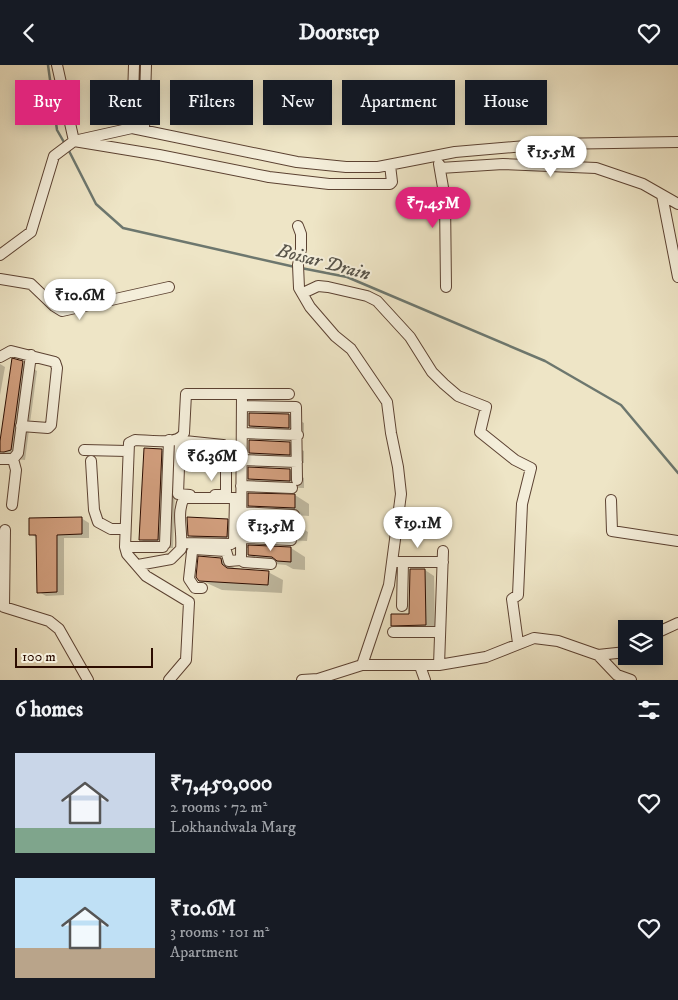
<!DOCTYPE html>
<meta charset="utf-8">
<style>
:root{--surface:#171b24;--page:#242831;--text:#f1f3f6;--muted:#9ea1a6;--accent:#db2777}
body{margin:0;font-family:"IM FELL DW Pica",serif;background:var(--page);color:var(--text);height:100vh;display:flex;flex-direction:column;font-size:19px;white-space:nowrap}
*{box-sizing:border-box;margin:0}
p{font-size:16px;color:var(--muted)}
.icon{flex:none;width:28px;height:28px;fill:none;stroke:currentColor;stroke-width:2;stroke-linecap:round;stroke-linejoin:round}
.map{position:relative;height:615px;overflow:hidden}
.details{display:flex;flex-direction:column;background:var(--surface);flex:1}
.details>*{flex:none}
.top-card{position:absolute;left:15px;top:15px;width:649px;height:45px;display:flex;gap:10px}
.controls{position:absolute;left:618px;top:555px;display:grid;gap:10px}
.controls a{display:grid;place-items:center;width:45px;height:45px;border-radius:0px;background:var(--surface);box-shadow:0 2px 12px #0003;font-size:25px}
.scale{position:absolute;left:15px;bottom:12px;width:138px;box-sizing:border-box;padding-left:5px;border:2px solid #2c0c00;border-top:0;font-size:14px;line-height:18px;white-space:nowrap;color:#2c0c00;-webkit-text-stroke:4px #f4eeda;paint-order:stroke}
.price{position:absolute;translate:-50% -42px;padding:0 11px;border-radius:18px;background:#fff;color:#222;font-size:16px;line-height:32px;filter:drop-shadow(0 1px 2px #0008)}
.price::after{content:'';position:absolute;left:50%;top:30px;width:15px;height:11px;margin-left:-8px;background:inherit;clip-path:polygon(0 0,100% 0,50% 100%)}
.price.selected{background:var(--accent);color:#fff}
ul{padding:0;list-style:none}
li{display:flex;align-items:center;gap:15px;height:125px;padding:0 15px}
li span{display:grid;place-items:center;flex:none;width:140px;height:100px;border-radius:0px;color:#555}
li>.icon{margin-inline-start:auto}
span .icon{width:60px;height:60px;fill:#fffc;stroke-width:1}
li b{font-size:21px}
h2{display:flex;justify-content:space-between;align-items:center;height:60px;padding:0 15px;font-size:21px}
.pill{padding:0 18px;border-radius:0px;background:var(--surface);box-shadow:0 2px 12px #0003;font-size:18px;line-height:45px}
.pill.selected{background:var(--accent);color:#fff}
header{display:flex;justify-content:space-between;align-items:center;height:65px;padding:0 15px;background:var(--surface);font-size:22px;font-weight:700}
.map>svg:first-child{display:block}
</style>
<header><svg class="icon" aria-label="back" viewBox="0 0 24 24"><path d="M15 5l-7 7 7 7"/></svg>Doorstep<svg class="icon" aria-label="heart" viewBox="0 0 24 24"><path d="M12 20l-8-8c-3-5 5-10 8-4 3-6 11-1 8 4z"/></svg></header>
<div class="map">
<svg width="678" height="615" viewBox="0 0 678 615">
<rect width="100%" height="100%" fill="#eee5c6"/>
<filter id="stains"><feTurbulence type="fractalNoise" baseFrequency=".004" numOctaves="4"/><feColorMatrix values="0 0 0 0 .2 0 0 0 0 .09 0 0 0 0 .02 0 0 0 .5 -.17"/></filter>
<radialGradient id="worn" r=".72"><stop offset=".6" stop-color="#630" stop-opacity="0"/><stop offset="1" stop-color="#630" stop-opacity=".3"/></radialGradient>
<!-- shadow -->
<path fill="#0003" d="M 23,297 L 37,306 L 25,395 L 15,394 L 0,386 Z
M 0,299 L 5,302 L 0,330 Z
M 289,350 L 304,358 L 304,370 L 265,369 L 250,361 Z
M 289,378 L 304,386 L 304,398 L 264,396 L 250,388 Z
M 161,385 L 176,393 L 173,483 L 155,483 L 140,474 Z
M 290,405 L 304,413 L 304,423 L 264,422 L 250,414 Z
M 295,430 L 309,439 L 309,451 L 264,448 L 249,440 Z
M 81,453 L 89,458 L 89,473 L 64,473 L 64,530 L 46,531 L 39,527 L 37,473 L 31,469 Z
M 227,455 L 248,467 L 248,481 L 291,483 L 305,492 L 305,505 L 293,504 L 286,500 L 264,498 L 249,490 L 249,483 L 210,483 L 189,470 Z
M 293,458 L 308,467 L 307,476 L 264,474 L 249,466 Z
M 220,494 L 236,504 L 268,507 L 283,515 L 282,528 L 222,525 L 200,515 Z
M 425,505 L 434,511 L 435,565 L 402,566 L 392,560 L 410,550 Z"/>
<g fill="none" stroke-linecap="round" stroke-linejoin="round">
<!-- stream -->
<path stroke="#6d776e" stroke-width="2.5" d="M 48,0 L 57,65 L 65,79
M 68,84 L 96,139 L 123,163 L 295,202
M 301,203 L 347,212 L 545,296 L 621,340 L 678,408"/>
</g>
<!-- building -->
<path fill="#d19e7d" stroke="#2c0c00" d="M 12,293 L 23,296 L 11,385 L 4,387 L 0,387 L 0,376 Z
M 249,348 L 289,349 L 289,363 L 249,361 Z
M 249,375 L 290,377 L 290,390 L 249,388 Z
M 144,383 L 162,384 L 158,475 L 139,475 Z
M 248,402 L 290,404 L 290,416 L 248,414 Z
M 248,428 L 295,429 L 295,443 L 248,441 Z
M 82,452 L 82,469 L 57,470 L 57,527 L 37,528 L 36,470 L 29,470 L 29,453 Z
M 187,452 L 228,454 L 227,472 L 188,471 Z
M 248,454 L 294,457 L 293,469 L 248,466 Z
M 248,480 L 291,482 L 291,497 L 277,496 L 272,492 L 248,490 Z
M 198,491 L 221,493 L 222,499 L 227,503 L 269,506 L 268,520 L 199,516 L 196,512 Z
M 410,504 L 425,504 L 426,560 L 391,561 L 391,549 L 409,549 Z"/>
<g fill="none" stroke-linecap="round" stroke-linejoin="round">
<defs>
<path id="minor" d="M 57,0 L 74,76 L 159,90 L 269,112 L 329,119 L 390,119 L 392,117 L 390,100
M 132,63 L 134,0
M 144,65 L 146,0
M 439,99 L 445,134 L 446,222
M 440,103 L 503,99 L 596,103 L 643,119 L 678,139
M 662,130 L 678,212
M 298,161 L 301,169 L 301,184 L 298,200 L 299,223 L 310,242 L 335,271 L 351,284 L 387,337 L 391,368 L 398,402 L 401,429 L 389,520 L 362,600
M 0,190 L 31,167 L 54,91 L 74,76 L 132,63 L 297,97 L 346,102 L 378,102 L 455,87 L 549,79 L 678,77
M 0,214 L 31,219 L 54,241 L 62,246 L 169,222
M 303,228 L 318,221 L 328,222 L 367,231 L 377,236 L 410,272 L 432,307 L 444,319 L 458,331 L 486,342 L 480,367 L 515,395 L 531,403 L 522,439 L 518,530 L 512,534 L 518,578
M 0,292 L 11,286 L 55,297 L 57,303 L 51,360 L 48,363 L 21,361
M 242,329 L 241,495 L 244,497 L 271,499
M 242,341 L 296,342 L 297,415
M 242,368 L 298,370
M 175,375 L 223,380 L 226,382 L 226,427 L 224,430 L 215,430
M 180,376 L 178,429 L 190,430
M 84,385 L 127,386
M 0,394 L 13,394
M 13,394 L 18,388 L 31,290
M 242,395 L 297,397
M 91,396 L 94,445 L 98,457 L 111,464 L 125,464
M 241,421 L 292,423
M 611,435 L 612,466 L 678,476
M 12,440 L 16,405 L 13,394
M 241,447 L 294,450
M 5,465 L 4,542 L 49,556 L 59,564 L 88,615
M 241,473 L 291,475
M 165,479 L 169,375
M 125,482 L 163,482
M 393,497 L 443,497
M 138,500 L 171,494 L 181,484 C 183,467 176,448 184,433 L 235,433 L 234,477 L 231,479 L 182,478
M 202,523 L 195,523 L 189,514 L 192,487 L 194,484 L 226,486 L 229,496 L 241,495
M 402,541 L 403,497
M 393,567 L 440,567
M 654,569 L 678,558
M 598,590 L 626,587
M 439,600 L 443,486
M 420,601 L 425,615
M 169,615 L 186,595 L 189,537 L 146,511 L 127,489 L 125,482 L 129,378 L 135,375 C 147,375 178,381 184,368 L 186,329 L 289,329
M 302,615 L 318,614 L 362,600 L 439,600 L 486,592 L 534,573 L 558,576 L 598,590 L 617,610 L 631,615"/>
</defs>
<!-- minor casing -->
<use href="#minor" stroke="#5c4232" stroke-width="12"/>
<!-- minor -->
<use href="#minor" stroke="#f4eeda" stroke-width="10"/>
</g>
<g text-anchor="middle" stroke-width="4" stroke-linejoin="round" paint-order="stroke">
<!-- water labels -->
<g font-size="19" font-style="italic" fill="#58544a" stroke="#f4eeda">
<text transform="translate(324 196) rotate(15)" y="7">Boisar Drain</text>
</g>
</g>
<rect width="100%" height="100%" filter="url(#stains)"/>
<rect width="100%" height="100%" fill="url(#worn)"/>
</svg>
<div class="controls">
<a><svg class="icon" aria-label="layers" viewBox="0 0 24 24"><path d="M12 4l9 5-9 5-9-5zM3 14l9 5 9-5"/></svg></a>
</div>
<div class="scale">100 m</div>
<b class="price" style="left:551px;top:113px">₹15.5M</b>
<b class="price selected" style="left:433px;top:164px">₹7.45M</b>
<b class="price" style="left:80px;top:256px">₹10.6M</b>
<b class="price" style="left:212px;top:417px">₹6.36M</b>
<b class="price" style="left:418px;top:484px">₹19.1M</b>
<b class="price" style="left:271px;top:487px">₹13.5M</b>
<div class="top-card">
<a class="pill selected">Buy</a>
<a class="pill">Rent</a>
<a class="pill">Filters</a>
<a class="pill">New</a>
<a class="pill">Apartment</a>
<a class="pill">House</a>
</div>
</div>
<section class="details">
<h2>6 homes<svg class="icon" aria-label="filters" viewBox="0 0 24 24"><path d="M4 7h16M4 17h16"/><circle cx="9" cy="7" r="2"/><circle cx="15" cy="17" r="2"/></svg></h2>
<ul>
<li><span style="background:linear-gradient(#c9d6e8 75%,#7fa58c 0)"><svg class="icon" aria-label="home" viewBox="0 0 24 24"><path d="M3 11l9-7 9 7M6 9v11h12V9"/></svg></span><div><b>₹7,450,000</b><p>2 rooms · 72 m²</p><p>Lokhandwala Marg</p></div><svg class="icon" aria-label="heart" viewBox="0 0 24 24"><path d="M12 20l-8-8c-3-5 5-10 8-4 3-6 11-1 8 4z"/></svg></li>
<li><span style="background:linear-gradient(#bfe0f5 70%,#b9a48a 0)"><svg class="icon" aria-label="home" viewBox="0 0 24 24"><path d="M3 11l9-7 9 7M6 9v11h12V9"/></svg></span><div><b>₹10.6M</b><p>3 rooms · 101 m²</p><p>Apartment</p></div><svg class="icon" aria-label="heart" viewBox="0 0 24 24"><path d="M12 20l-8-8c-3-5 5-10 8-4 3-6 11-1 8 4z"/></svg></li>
</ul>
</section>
